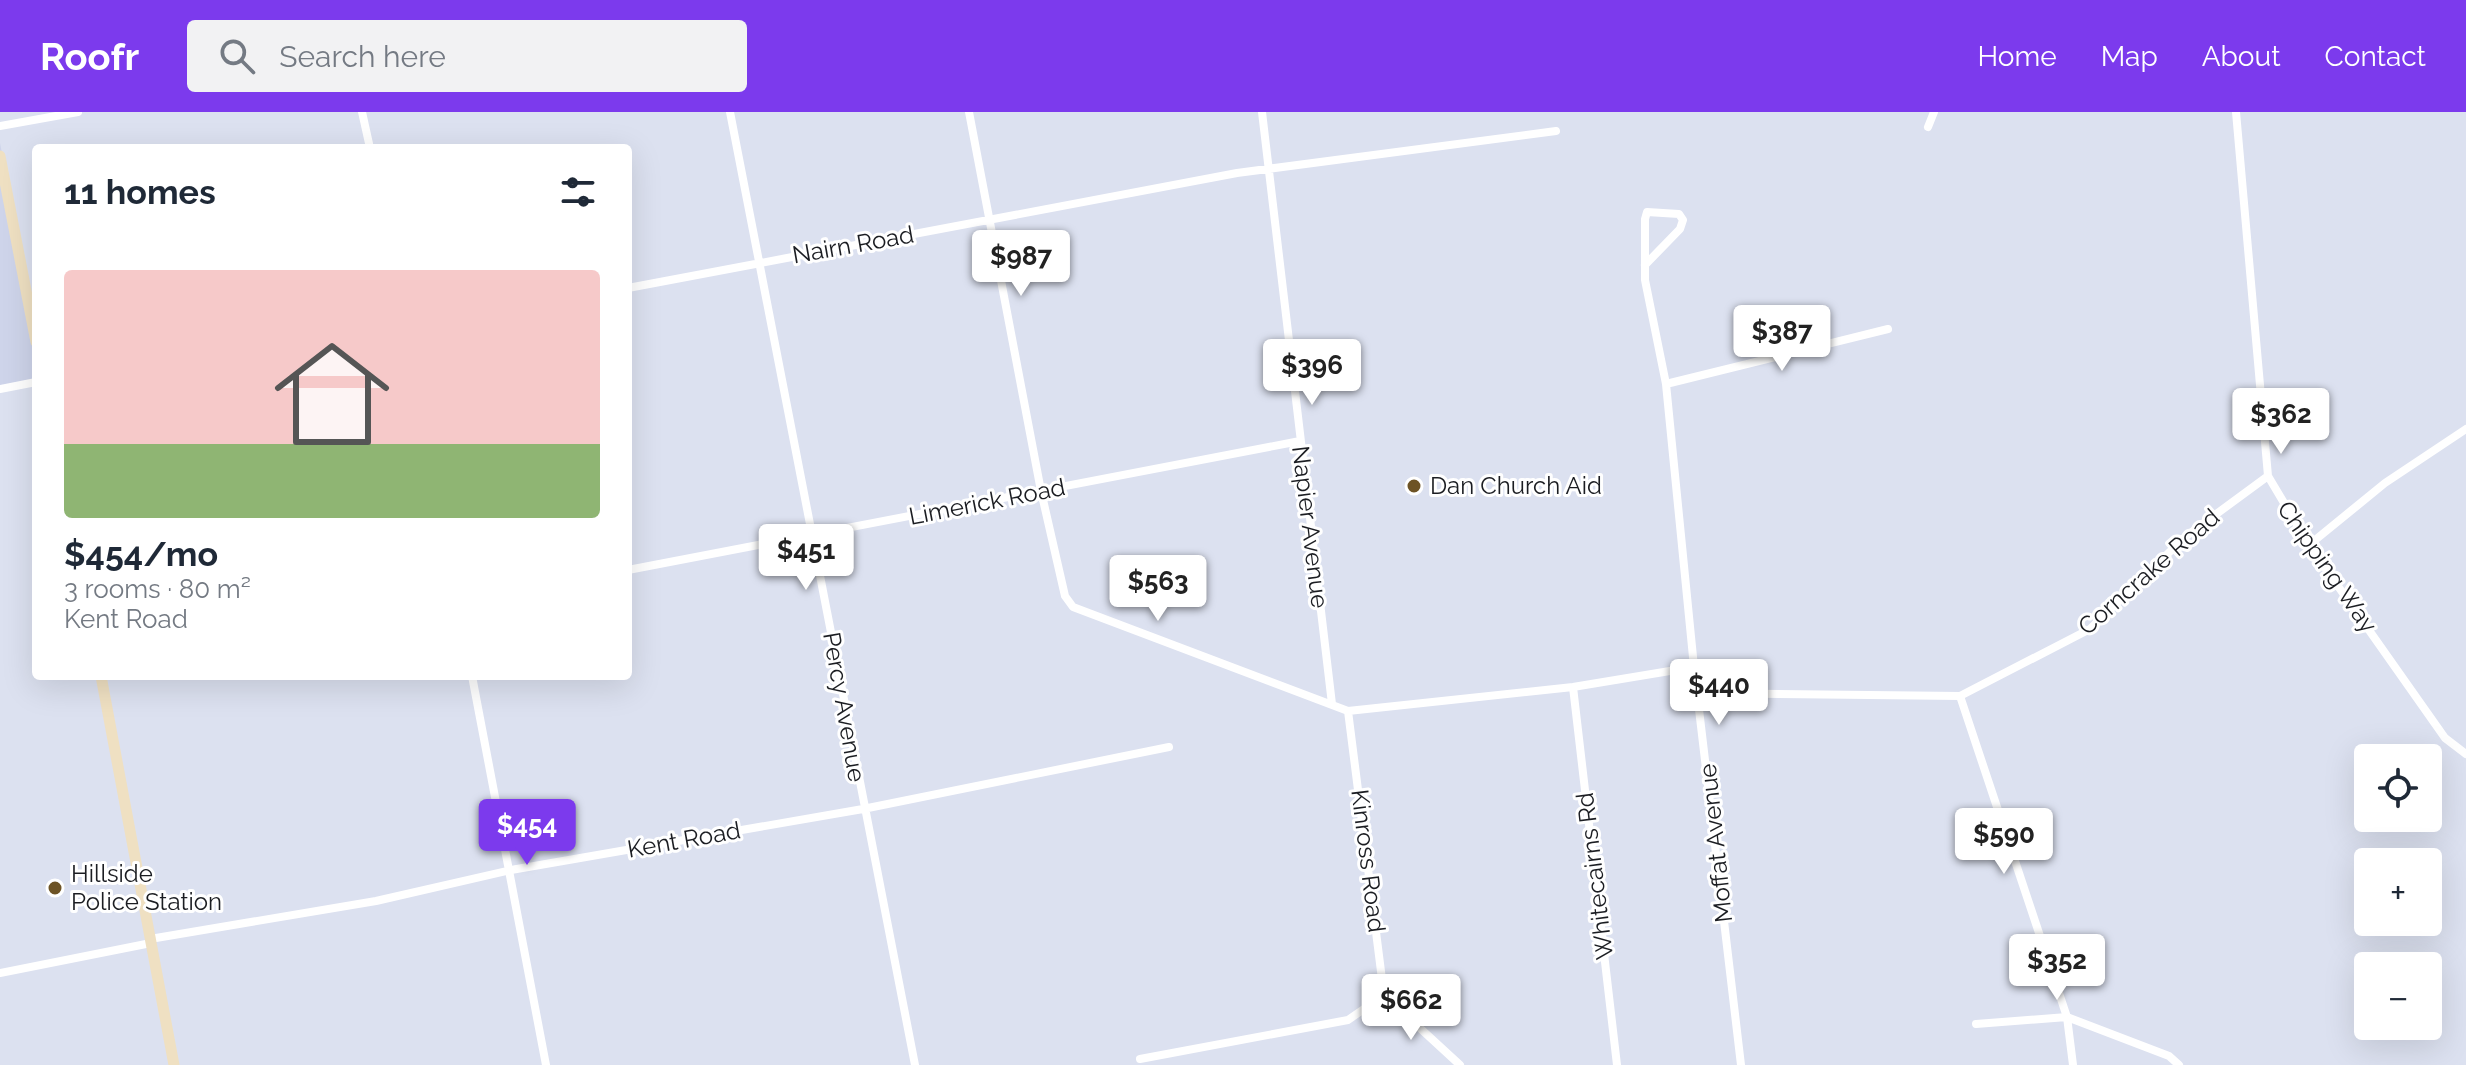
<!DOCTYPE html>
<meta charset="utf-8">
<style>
:root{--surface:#fff;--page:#f2f2f3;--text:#1f2937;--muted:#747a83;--line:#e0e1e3;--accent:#7c3aed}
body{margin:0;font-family:Raleway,sans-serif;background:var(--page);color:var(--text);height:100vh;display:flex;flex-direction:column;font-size:30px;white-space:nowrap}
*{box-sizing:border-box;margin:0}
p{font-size:26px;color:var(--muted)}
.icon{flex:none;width:44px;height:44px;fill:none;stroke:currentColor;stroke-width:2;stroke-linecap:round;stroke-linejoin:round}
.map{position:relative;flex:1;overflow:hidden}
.drawer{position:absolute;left:32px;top:32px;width:600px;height:536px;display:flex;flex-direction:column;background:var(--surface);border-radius:8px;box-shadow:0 8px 32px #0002}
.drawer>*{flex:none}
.controls{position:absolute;left:2354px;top:632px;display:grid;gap:16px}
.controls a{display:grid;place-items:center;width:88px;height:88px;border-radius:8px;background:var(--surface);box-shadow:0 8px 32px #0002;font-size:40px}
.price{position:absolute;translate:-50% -68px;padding:0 18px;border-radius:8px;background:#fff;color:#222;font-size:26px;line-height:52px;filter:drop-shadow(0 2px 4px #0008)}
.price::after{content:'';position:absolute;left:50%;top:48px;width:24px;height:18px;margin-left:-12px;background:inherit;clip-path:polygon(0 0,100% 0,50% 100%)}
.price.current{background:var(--accent);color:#fff}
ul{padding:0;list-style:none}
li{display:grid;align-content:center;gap:16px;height:424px;padding:0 32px}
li+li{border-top:2px solid var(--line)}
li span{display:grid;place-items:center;height:248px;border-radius:8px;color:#555}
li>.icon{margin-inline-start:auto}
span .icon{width:144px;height:144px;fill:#fffc;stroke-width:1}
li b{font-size:34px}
h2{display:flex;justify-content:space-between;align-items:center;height:96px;padding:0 32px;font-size:34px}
header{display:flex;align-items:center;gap:48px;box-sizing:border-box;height:112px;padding:0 40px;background:var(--accent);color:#fff}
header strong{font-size:38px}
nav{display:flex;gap:44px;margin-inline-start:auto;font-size:28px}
.search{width:560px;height:72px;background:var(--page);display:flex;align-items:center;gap:20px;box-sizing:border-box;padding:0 28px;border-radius:8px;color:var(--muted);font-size:30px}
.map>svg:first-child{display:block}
</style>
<header>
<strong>Roofr</strong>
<div class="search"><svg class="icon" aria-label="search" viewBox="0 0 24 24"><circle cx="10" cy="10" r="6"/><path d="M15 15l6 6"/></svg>Search here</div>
<nav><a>Home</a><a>Map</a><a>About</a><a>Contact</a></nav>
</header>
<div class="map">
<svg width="2466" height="953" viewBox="0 0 2466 953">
<rect width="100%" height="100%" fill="#dce1f0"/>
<!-- built -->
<path fill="#ced4ea" d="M 0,31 L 36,218 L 36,272 L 0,278 Z"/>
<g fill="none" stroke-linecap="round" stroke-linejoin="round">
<!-- street -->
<path stroke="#fff" stroke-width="8" d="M 362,0 L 370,36
M 730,0 L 915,953
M 969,0 L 1041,379 L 1065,484 L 1073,495 L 1348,599 L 1573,575 L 1694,555
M 1262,0 L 1332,592
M 2236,0 L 2268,364 L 2309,433 L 2445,626 L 2466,642
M 0,14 L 78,0
M 1928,15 L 1934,0
M 1645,153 L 1680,117 L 1683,108 L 1679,102 L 1647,100 L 1645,107 L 1645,168 L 1666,272 L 1694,555 L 1741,953
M 628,176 L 1237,61 L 1556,19
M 1666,272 L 1888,217
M 0,277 L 36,270
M 2309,433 L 2385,371 L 2466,317
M 628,458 L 1300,329
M 472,564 L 546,953
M 1573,575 L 1617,953
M 1699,581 L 1960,584 L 2090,517 L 2185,425 L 2268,364
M 1960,584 L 2067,905 L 2169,944 L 2179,953
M 150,827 L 376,789 L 511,758 L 863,697 L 1169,635
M 0,861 L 151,831
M 1384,883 L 1460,953
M 1976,912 L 2067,905 L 2073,953
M 1140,947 L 1348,908 L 1384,883 L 1348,599"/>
<!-- secondary -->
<path stroke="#efe0c2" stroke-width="11" d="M 0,44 L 36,230
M 101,564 L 174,953"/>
</g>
<!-- markers -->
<g fill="#6d5325" stroke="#fff" stroke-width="3">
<circle cx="1414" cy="374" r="8"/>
<circle cx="55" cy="776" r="8"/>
</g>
<g text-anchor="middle" stroke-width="6" stroke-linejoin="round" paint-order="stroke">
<!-- street labels -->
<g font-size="24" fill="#1b1d22" stroke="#fff">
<text transform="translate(853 133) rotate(-10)" y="8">Nairn Road</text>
<text transform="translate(987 390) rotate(-11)" y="8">Limerick Road</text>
<text transform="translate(1310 415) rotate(83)" y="8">Napier Avenue</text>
<text transform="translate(2327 455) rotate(55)" y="8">Chipping Way</text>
<text transform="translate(2149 460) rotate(-41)" y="8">Corncrake Road</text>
<text transform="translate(844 595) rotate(80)" y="8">Percy Avenue</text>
<text transform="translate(684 728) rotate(-10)" y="8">Kent Road</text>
<text transform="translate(1716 731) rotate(-96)" y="8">Moffat Avenue</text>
<text transform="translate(1368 749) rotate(83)" y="8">Kinross Road</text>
<text transform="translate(1595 764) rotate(-97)" y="8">Whitecairns Rd</text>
</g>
<!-- poi labels -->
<g font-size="24" fill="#1b1d22" stroke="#fff" text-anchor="start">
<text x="1430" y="382">Dan Church Aid</text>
<text x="71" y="770">Hillside<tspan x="71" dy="28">Police Station</tspan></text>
</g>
</g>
</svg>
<div class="controls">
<a><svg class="icon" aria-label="locate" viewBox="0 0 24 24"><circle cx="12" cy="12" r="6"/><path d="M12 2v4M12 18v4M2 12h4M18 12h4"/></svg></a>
<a>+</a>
<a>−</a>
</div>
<b class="price" style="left:1021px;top:186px">$987</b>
<b class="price" style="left:1782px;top:261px">$387</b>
<b class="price" style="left:1312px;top:295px">$396</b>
<b class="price" style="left:2281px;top:344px">$362</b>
<b class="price" style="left:806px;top:480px">$451</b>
<b class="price" style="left:1158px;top:511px">$563</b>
<b class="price" style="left:1719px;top:615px">$440</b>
<b class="price current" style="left:527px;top:755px">$454</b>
<b class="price" style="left:2004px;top:764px">$590</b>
<b class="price" style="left:2057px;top:890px">$352</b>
<b class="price" style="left:1411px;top:930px">$662</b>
<section class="drawer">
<h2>11 homes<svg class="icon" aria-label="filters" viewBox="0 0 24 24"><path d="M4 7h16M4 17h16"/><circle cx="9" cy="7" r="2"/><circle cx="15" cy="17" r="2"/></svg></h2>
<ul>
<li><span style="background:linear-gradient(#f6c9c9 70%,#8fb573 0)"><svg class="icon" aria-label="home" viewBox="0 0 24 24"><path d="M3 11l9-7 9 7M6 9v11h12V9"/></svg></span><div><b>$454/mo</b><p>3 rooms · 80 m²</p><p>Kent Road</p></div></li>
</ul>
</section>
</div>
